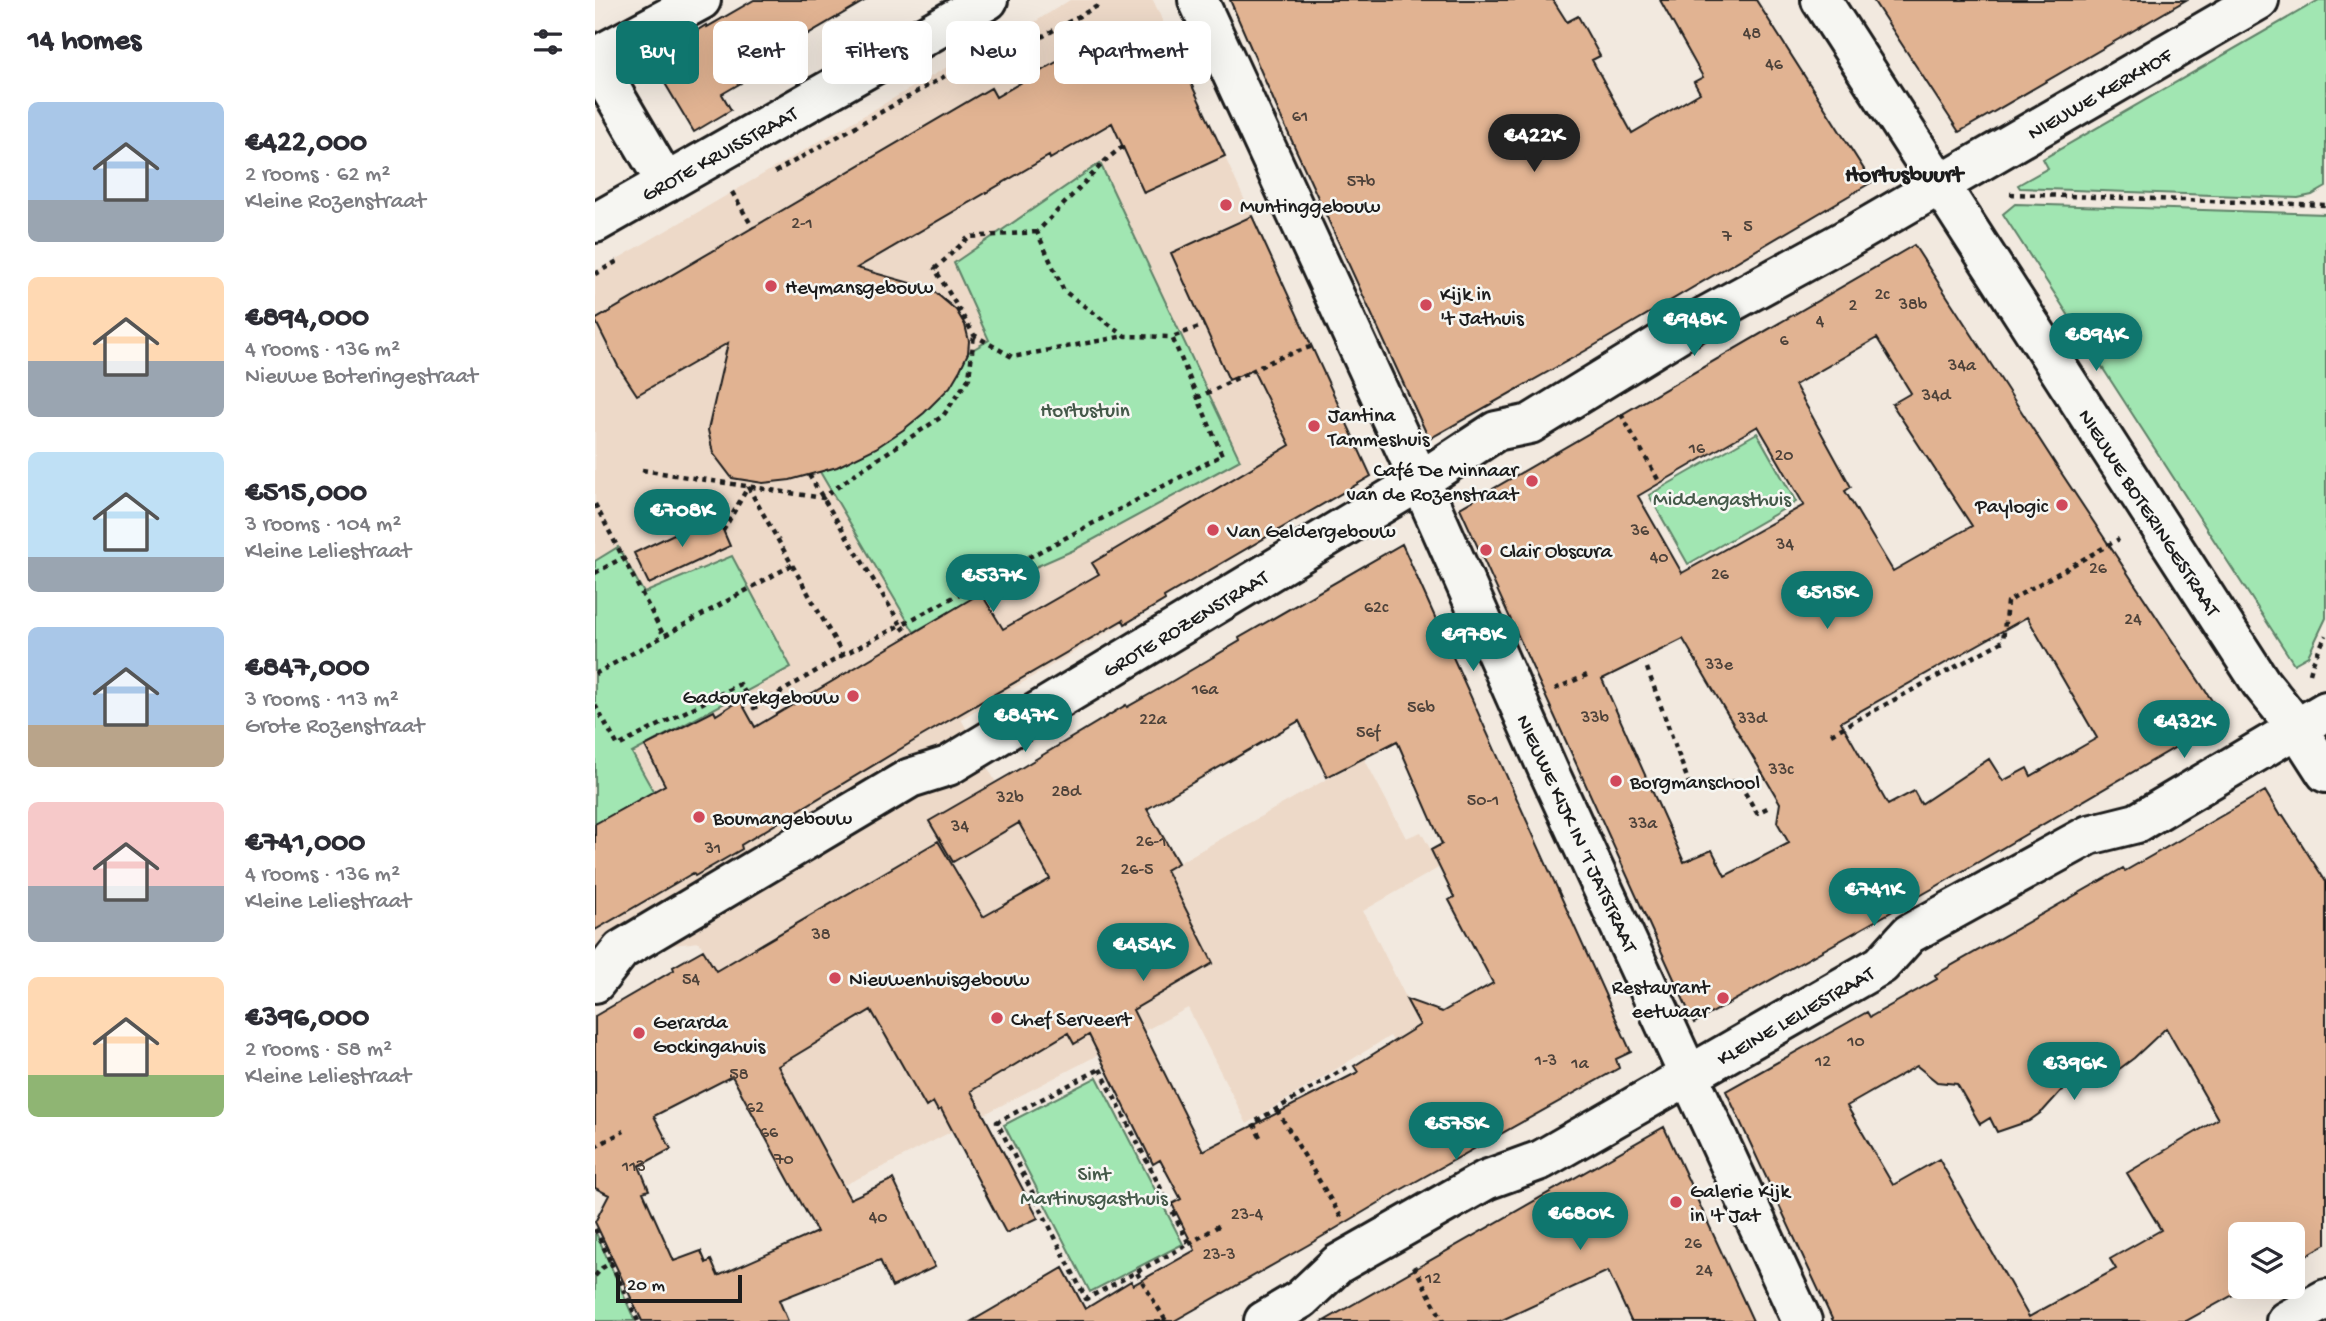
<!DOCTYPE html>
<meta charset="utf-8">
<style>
:root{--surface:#fff;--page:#f2f2f3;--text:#2b2b33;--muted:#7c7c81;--accent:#0f766e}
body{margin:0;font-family:"Gochi Hand",sans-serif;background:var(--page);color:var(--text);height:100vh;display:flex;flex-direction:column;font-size:26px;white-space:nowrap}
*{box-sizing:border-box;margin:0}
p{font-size:23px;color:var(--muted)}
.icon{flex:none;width:38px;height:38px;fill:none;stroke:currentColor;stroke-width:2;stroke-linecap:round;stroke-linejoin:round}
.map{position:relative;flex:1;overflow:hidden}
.sheet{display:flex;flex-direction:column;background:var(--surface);width:595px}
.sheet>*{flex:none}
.hud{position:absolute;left:21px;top:21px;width:665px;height:63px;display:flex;gap:14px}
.controls{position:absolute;left:1633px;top:1222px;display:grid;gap:14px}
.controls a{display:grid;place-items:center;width:77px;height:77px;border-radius:10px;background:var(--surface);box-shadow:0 7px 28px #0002;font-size:35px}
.scale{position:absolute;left:21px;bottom:18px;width:126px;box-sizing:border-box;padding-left:7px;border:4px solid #1c1c1c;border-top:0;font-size:19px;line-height:24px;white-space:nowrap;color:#1c1c1c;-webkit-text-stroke:5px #f6f6f2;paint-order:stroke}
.price{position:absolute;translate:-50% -60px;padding:0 16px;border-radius:24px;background:var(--accent);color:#fff;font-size:23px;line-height:46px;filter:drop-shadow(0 2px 4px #0008)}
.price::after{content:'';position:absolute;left:50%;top:42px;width:21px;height:16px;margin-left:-10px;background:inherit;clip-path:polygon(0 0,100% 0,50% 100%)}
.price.active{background:#222;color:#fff}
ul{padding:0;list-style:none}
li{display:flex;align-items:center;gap:21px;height:175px;padding:0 28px}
li span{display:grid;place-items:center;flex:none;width:196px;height:140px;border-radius:10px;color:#555}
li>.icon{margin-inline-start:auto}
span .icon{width:84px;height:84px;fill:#fffc;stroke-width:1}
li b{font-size:30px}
h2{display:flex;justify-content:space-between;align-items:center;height:84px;padding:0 28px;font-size:30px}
.chip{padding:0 24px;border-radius:10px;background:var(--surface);box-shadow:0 7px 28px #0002;font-size:24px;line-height:63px}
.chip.active{background:var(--accent);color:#fff}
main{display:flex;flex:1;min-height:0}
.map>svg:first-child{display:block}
</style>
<main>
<section class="sheet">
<h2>14 homes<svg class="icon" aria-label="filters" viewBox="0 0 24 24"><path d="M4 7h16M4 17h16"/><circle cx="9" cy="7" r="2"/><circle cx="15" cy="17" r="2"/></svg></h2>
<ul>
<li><span style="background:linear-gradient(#a9c7e8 70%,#9aa5b1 0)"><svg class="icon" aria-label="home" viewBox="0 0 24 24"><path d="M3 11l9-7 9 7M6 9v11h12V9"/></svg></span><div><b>€422,000</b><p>2 rooms · 62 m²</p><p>Kleine Rozenstraat</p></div></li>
<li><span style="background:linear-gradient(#ffd9b3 60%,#9aa5b1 0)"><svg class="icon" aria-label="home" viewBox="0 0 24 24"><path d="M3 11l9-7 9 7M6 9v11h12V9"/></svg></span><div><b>€894,000</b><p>4 rooms · 136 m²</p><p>Nieuwe Boteringestraat</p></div></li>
<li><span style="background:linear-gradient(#bfe0f5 75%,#9aa5b1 0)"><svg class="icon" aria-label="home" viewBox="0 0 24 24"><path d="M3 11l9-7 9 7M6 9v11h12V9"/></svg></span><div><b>€515,000</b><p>3 rooms · 104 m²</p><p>Kleine Leliestraat</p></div></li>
<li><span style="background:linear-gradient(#a9c7e8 70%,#b9a48a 0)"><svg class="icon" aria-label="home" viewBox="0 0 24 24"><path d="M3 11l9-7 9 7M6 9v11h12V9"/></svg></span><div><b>€847,000</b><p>3 rooms · 113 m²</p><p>Grote Rozenstraat</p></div></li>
<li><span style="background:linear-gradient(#f6c9c9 60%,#9aa5b1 0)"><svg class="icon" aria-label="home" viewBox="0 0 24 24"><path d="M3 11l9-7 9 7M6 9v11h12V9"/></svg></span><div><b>€741,000</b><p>4 rooms · 136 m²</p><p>Kleine Leliestraat</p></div></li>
<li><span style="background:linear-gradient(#ffd9b3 70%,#8fb573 0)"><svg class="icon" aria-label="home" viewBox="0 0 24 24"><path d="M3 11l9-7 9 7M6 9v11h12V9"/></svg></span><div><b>€396,000</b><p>2 rooms · 58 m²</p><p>Kleine Leliestraat</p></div></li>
</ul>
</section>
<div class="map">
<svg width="1731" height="1321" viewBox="0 0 1731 1321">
<rect width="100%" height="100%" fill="#f2e9df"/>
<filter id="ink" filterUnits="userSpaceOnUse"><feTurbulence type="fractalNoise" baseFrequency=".0143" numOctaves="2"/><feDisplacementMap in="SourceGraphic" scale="14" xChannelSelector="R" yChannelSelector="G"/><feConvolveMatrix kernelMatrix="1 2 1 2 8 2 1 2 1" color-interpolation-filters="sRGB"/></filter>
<g filter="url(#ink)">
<!-- built -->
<path fill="#edd9c8" d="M 475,0 L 558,0 L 776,476 L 366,719 L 421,819 L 571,870 L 769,758 L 811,838 L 826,832 L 845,867 L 768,911 L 830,1036 L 804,1051 L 795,1036 L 652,1124 L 593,1008 L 298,1162 L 249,1185 L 140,986 L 133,989 L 104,942 L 0,954 L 0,272 L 364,60 L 396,49 Z"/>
<!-- green -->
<path fill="#a1e6b2" stroke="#5e8167" stroke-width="2" d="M 1724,0 L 1731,0 L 1731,187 L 1717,195 L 1703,198 L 1425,188 L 1423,185 L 1453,168 L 1448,159 Z
M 505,163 L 645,460 L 479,550 L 413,579 L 319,632 L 211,448 L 394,340 L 359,263 Z
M 1420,204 L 1731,214 L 1731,618 L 1713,656 L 1699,664 L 1408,214 Z
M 1162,433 L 1201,502 L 1093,564 L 1054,495 Z
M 23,547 L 49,593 L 137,556 L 196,667 L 37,753 L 61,796 L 0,829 L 0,561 Z
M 502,1077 L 588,1244 L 495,1292 L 409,1125 Z
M 0,1235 L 2,1235 L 40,1321 L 0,1321 Z"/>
<!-- building -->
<path fill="#e1b392" stroke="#1c1c1c" stroke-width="2" fill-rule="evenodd" d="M 159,0 L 271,0 L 141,76 L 146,83 L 127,94 L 136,110 L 99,132 L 65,75 L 68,73 L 59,57 L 111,25 L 112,27 Z
M 635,0 L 958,0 L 972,22 L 983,16 L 1005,56 L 997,60 L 1037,133 L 1105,93 L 1099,82 L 1108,77 L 1065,0 L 1161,0 L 1277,182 L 990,351 L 834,439 L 685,115 Z
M 1278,0 L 1591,0 L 1364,132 Z
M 520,28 L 531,47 L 571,30 L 630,156 L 549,193 L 517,123 L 455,159 L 454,156 L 262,268 L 336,289 L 361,310 L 370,325 L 374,341 L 373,353 L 365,370 L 355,387 L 329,413 L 308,430 L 281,448 L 242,467 L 195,480 L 168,483 L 137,478 L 118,453 L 113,430 L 133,343 L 42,395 L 23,366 L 0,320 L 396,88 L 401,97 Z
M 657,216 L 776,476 L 569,597 L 570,600 L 530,624 L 528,620 L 327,736 L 146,845 L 147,849 L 100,876 L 98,873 L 0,930 L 0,824 L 70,785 L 50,746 L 119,711 L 121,715 L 145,700 L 160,727 L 386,593 L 408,629 L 504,574 L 497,563 L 695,445 L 658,370 L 634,380 L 576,253 Z
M 1319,245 L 1463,468 L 1629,719 L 1337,889 L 1099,1023 L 865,508 ZM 1282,338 L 1316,393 L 1297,404 L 1377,526 L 1298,571 L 1250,491 L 1256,487 L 1200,385 ZM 1163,426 L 1209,505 L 1087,573 L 1043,496 ZM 1432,617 L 1502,738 L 1436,776 L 1432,768 L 1408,781 L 1394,759 L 1326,804 L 1319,791 L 1293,805 L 1246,722 ZM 1088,639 L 1185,803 L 1182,822 L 1194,843 L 1130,876 L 1117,850 L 1089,862 L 1007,679 Z
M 121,514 L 135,546 L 54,584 L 39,553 Z
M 807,544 L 1036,1052 L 1021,1059 L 1024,1068 L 802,1192 L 713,1245 L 579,1321 L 377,1321 L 468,1268 L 490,1309 L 536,1281 L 538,1285 L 600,1250 L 577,1204 L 586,1199 L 565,1160 L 558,1164 L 494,1035 L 479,1044 L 473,1033 L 376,1091 L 443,1218 L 411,1233 L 346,1109 L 343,1111 L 338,1102 L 331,1107 L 276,1010 L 183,1066 L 255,1199 L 298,1179 L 340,1267 L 297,1287 L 285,1260 L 184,1300 L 193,1321 L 47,1321 L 0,1222 L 14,1195 L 0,1188 L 0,1016 L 79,970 L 78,967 L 108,950 L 121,971 L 343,841 L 388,917 L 455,879 L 424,823 L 358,862 L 334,821 L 426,768 L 531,705 L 532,707 L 564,689 L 645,641 L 644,638 ZM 704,721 L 732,777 L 802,741 L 847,844 L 836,850 L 859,897 L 854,900 L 898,983 L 847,1012 L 811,999 L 825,1025 L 759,1066 L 763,1072 L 608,1151 L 538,1010 L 618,963 L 571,870 L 583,863 L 552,809 ZM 137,1076 L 222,1232 L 123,1276 L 116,1260 L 111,1263 L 106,1251 L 79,1261 L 48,1192 L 54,1190 L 44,1166 L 76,1149 L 59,1116 Z
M 1670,791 L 1685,816 L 1688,815 L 1731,882 L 1731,1244 L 1698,1263 L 1698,1234 L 1645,1234 L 1645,1286 L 1654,1286 L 1591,1321 L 1238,1321 L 1131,1091 L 1272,1012 L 1275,1017 L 1342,979 L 1340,975 L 1528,868 L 1530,871 ZM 1571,1028 L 1623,1119 L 1532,1173 L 1566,1230 L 1515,1259 L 1521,1269 L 1434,1317 L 1344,1159 L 1298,1185 L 1252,1106 L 1322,1066 L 1342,1082 L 1362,1084 L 1385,1124 L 1395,1118 L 1402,1132 L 1434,1121 L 1448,1111 L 1465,1092 L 1479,1084 L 1504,1078 L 1523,1070 L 1539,1058 Z
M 1069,1127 L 1158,1321 L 1036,1321 L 1013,1271 L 905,1321 L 729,1321 Z"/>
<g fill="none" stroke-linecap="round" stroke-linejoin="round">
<defs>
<path id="minor" d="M 603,0 L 825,481 L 954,772 L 1207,1321
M 1226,0 L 1666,683 L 1702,728 L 1731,773
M 0,57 L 106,0
M 0,62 L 71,183
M 0,223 L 393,0
M 0,983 L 26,950 L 315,778 L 353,766 L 825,481 L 901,431 L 935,424 L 1111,316 L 1250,240 L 1664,0
M 669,1321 L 706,1299 L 743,1264 L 891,1180 L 946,1160 L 1286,965 L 1314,934 L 1494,835 L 1542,823 L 1731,711
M 1691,1321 L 1731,1299"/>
</defs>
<!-- minor casing -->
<use href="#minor" stroke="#1c1c1c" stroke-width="44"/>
<!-- path -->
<path stroke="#1c1c1c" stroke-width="4.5" stroke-dasharray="5 5" stroke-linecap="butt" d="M 389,54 L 396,65 L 506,4
M 528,146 L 511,160 L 442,232 L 469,291 L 530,336 L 577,337
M 180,172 L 389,54 L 386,49
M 137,192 L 158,228
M 1415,194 L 1731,205
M 442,232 L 374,237 L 340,269 L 379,335 L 417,357 L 530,336
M 0,274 L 26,259
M 602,398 L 681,359 L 718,346
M 1026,414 L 1065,483
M 47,470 L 228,498 L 260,474 L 348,416 L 374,378 L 379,335
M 214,475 L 306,625 L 627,455 L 577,337 L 609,325
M 153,487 L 248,655 L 306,625 L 314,636
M 0,504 L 69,636
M 128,531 L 153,487
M 0,573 L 29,557
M 1052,668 L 1096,789 L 1143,781 L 1162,813 L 1176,806
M 1715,673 L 1718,662 L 1731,635
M 0,674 L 197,565
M 960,689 L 992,675
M 0,705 L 23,746 L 145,684 L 159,708 L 248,655
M 1236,734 L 1408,641 L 1412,602 L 1524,539
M 505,1069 L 594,1244 L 491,1299 L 402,1122 Z
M 682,1110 L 746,1217
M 665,1137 L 658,1123 L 754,1066
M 0,1147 L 29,1131
M 0,1229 L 16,1263
M 594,1244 L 625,1225
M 819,1266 L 848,1321
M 542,1273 L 571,1321
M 0,1276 L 7,1268 L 16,1263 L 43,1321"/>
<!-- minor -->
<use href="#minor" stroke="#f6f6f2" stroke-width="38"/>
</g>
</g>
<!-- markers -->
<g fill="#d1495b" stroke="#f6f6f2" stroke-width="2.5">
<circle cx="631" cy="205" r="7"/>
<circle cx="176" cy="286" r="7"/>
<circle cx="831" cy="305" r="7"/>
<circle cx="719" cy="426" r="7"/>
<circle cx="937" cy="481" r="7"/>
<circle cx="1467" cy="505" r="7"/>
<circle cx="618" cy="530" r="7"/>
<circle cx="891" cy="550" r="7"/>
<circle cx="258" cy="696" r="7"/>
<circle cx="1021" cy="781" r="7"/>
<circle cx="104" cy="817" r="7"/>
<circle cx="240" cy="978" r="7"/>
<circle cx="1128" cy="998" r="7"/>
<circle cx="402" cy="1018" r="7"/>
<circle cx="44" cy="1033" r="7"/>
<circle cx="1081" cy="1202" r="7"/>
</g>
<g text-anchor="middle" stroke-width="5" stroke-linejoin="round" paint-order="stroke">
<!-- number labels -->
<g font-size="18" fill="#4d423a">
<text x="1157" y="38">48</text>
<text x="1179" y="69">46</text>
<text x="705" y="121">61</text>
<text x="766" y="186">57b</text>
<text x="207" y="228">2-1</text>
<text x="1153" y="231">5</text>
<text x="1132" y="241">7</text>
<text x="1287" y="299">2c</text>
<text x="1318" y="309">38b</text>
<text x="1258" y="310">2</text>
<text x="1225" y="326">4</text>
<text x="1189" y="345">6</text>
<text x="1367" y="370">34a</text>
<text x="1341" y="400">34d</text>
<text x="1102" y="453">16</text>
<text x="1189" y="460">20</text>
<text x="1045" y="535">36</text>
<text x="1190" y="549">34</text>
<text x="1064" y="562">40</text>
<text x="1503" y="573">26</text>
<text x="1125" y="579">26</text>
<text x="781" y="612">62c</text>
<text x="1538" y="624">24</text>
<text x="1124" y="669">33e</text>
<text x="610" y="694">16a</text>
<text x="826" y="712">56b</text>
<text x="1000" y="722">33b</text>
<text x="1157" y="723">33d</text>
<text x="558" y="724">22a</text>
<text x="773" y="737">56f</text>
<text x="1186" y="774">33c</text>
<text x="471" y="796">28d</text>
<text x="415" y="802">32b</text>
<text x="888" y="805">50-1</text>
<text x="1048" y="828">33a</text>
<text x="365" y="831">34</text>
<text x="556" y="846">26-1</text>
<text x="118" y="853">31</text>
<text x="542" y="874">26-5</text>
<text x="226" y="939">38</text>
<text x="96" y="984">54</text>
<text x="1261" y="1046">10</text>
<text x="951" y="1065">1-3</text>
<text x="1228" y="1066">12</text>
<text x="985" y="1068">1a</text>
<text x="144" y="1079">58</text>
<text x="160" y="1112">62</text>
<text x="174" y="1137">66</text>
<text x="189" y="1164">70</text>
<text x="39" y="1171">113</text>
<text x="652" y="1219">23-4</text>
<text x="283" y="1222">40</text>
<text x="1098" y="1248">26</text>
<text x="624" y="1259">23-3</text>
<text x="1109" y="1275">24</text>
<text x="838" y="1283">12</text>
</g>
<!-- street labels -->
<g font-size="21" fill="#1c1c1c" stroke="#f6f6f2">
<text transform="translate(1504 93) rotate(-30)" y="7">NIEUWE KERKHOF</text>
<text transform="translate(124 153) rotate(-29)" y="7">GROTE KRUISSTRAAT</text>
<text transform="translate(1555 512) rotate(57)" y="7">NIEUWE BOTERINGESTRAAT</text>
<text transform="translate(590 623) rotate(-31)" y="7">GROTE ROZENSTRAAT</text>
<text transform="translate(983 833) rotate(65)" y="7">NIEUWE KIJK IN 'T JATSTRAAT</text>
<text transform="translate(1200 1015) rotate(-30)" y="7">KLEINE LELIESTRAAT</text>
</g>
<!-- poi labels -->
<g font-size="21" fill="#1c1c1c" stroke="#f6f6f2" text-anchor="start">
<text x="645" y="212">Muntinggebouw</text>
<text x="190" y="293">Heymansgebouw</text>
<text x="845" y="300">Kijk in<tspan x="845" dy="24">'t Jathuis</tspan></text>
<text x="733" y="421">Jantina<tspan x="733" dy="24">Tammeshuis</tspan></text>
<text x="923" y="476" text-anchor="end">Café De Minnaar<tspan x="923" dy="24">van de Rozenstraat</tspan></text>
<text x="1453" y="512" text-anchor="end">Paylogic</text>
<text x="632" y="537">Van Geldergebouw</text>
<text x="905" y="557">Clair Obscura</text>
<text x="244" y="703" text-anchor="end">Gadourekgebouw</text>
<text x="1035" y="788">Borgmanschool</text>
<text x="118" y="824">Boumangebouw</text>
<text x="254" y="985">Nieuwenhuisgebouw</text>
<text x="1114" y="993" text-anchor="end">Restaurant<tspan x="1114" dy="24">eetwaar</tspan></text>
<text x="416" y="1025">Chef Serveert</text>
<text x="58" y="1028">Gerarda<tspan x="58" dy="24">Gockingahuis</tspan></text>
<text x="1095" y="1197">Galerie Kijk<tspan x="1095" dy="24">in 't Jat</tspan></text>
</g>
<!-- park labels -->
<g font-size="21" fill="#445949" stroke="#f6f6f2">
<text x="490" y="416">Hortustuin</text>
<text x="1127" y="505">Middengasthuis</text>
<text x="499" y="1180">Sint<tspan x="499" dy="24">Martinusgasthuis</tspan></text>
</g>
<!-- quarter labels -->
<g font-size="24" font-weight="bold" fill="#1c1c1c" stroke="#f6f6f2">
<text x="1309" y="181">Hortusbuurt</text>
</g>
</g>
</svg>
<div class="controls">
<a><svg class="icon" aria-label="layers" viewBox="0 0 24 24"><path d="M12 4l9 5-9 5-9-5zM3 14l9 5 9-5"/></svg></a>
</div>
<div class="scale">20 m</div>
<b class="price active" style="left:939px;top:174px">€422K</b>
<b class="price" style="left:1099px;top:358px">€948K</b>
<b class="price" style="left:1501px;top:373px">€894K</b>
<b class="price" style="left:87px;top:549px">€708K</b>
<b class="price" style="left:398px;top:614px">€537K</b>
<b class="price" style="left:1232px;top:631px">€515K</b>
<b class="price" style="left:878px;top:673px">€978K</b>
<b class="price" style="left:430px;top:754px">€847K</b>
<b class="price" style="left:1589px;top:760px">€432K</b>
<b class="price" style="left:1279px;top:928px">€741K</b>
<b class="price" style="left:548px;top:983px">€454K</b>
<b class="price" style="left:1479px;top:1102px">€396K</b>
<b class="price" style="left:861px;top:1162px">€575K</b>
<b class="price" style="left:985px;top:1252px">€680K</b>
<div class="hud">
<a class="chip active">Buy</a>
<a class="chip">Rent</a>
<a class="chip">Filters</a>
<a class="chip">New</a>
<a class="chip">Apartment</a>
</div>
</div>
</main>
